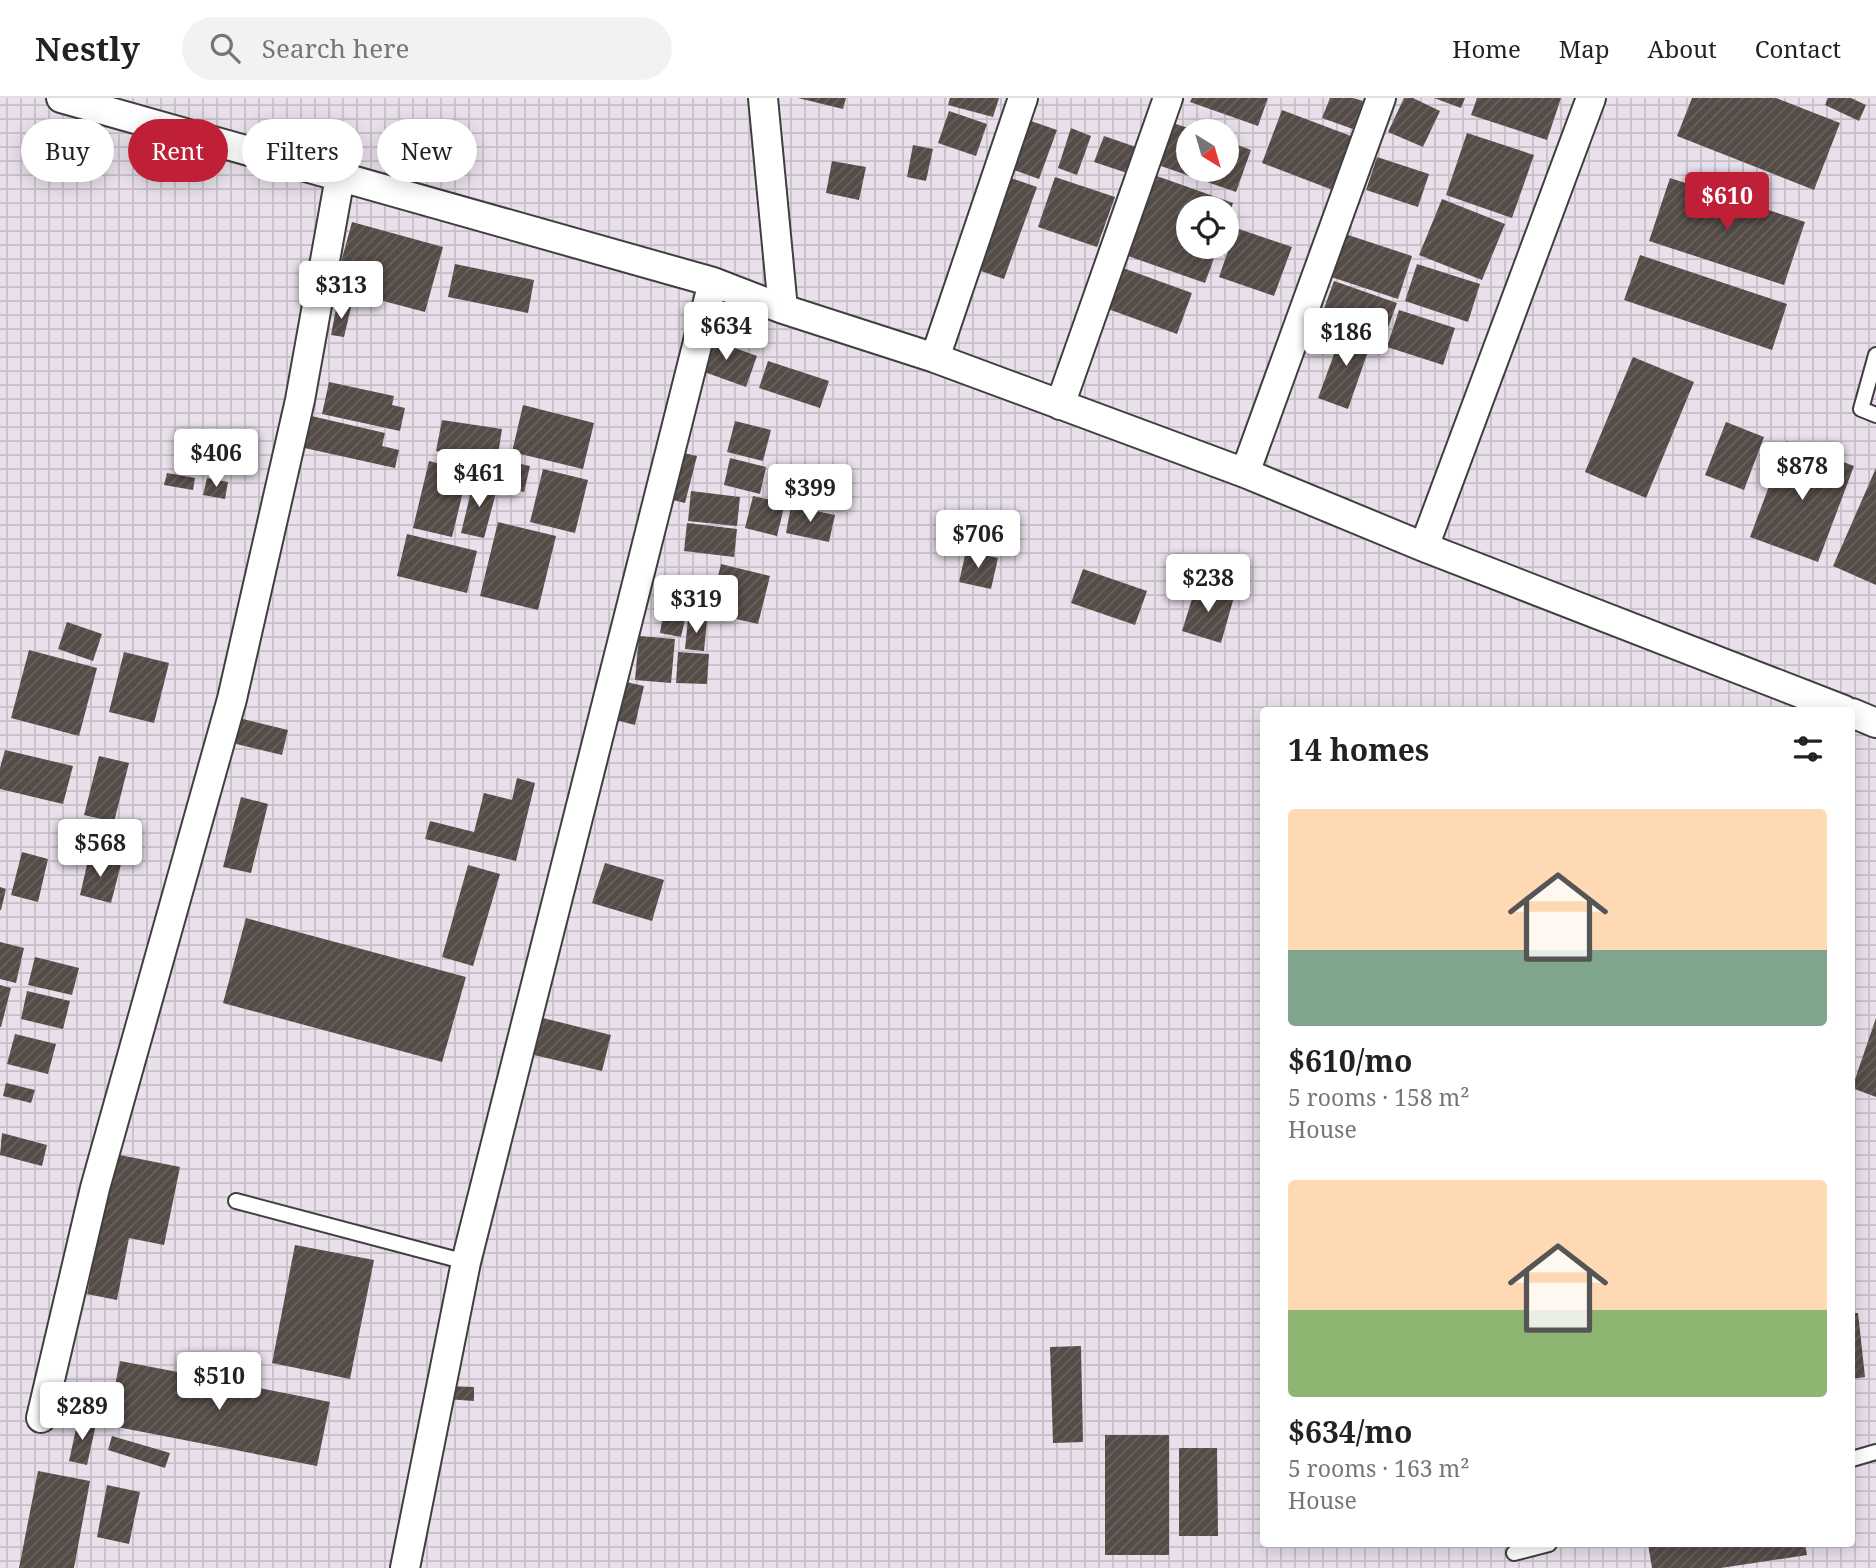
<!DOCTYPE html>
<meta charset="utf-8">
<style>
:root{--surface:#fff;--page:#f2f2f2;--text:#222;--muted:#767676;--line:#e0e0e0;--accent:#bf2038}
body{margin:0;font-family:"Noto Serif",serif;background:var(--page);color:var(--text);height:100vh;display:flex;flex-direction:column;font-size:26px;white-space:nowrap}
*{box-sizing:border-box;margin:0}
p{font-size:23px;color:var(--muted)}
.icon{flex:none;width:38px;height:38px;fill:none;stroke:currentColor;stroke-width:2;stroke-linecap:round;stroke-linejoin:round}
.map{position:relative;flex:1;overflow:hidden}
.details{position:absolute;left:1260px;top:609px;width:595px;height:840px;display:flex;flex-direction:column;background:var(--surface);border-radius:7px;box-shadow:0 4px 18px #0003}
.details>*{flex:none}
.hud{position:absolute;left:21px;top:21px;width:665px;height:63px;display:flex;gap:14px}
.needle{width:46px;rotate:143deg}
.controls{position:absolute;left:1176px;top:21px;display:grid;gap:14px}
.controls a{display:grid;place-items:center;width:63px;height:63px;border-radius:50%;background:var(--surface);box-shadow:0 4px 18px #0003;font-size:35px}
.price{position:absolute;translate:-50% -60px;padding:0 16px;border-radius:7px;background:#fff;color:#222;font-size:23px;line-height:46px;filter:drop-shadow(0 2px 4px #0008)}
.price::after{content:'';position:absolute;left:50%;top:42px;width:21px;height:16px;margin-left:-10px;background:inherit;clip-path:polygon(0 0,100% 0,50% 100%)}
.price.active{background:var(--accent);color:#fff}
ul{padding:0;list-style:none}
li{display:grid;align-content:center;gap:14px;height:371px;padding:0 28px}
li span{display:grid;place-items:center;height:217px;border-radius:7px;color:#555}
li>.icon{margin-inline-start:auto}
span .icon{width:126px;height:126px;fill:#fffc;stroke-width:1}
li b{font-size:30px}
h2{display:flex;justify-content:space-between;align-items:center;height:84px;padding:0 28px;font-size:30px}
.pill{padding:0 24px;border-radius:32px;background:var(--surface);box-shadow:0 4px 18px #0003;font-size:24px;line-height:63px}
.pill.active{background:var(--accent);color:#fff}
header{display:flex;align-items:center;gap:42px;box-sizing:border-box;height:98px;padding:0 35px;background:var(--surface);border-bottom:2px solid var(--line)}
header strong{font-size:33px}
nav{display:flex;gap:38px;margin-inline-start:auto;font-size:24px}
.search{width:490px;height:63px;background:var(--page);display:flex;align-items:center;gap:18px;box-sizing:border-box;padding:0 24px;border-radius:38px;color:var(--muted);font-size:26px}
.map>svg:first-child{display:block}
</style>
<header>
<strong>Nestly</strong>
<div class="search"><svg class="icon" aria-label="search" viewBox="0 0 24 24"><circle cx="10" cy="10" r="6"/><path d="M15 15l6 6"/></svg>Search here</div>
<nav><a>Home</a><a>Map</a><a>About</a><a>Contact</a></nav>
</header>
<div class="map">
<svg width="1876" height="1470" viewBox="0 0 1876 1470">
<defs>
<pattern id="industrial-grid" width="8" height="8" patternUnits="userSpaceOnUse" patternTransform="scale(1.75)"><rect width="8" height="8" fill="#e9e0eb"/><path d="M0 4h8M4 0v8" fill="none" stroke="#c7bfc8"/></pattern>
<pattern id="building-hatch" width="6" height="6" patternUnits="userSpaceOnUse" patternTransform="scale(1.75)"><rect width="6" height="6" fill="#554c48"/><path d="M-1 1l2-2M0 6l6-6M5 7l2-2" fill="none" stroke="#68615e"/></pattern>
</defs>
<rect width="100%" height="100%" fill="#fff9eb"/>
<!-- industrial -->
<path fill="url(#industrial-grid)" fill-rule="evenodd" d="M 0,0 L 1876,0 L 1876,1470 L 0,1470 ZM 1188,33 L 1227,33 L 1227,72 L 1188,72 ZM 1188,110 L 1227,110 L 1227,149 L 1188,149 ZM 1264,612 L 1852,612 L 1852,1446 L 1264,1446 Z"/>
<!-- building -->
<path fill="url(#building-hatch)" d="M 798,0 L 846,0 L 843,11 Z
M 950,0 L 999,0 L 993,19 L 948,7 Z
M 1192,0 L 1268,0 L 1258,28 L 1190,4 Z
M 1330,0 L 1353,0 L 1363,3 L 1353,31 L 1322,20 Z
M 1404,0 L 1413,0 L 1440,13 L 1423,49 L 1388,34 Z
M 1434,0 L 1465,0 L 1461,10 Z
M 1477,0 L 1561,0 L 1547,42 L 1471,17 Z
M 1692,0 L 1776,0 L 1840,25 L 1814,92 L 1677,38 Z
M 1828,0 L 1851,0 L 1866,7 L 1859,23 L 1825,7 Z
M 1282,12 L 1359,41 L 1338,94 L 1262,65 Z
M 949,13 L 987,26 L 976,58 L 938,45 Z
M 1028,22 L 1057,32 L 1039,81 L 1011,71 Z
M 1173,25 L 1197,33 L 1188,33 L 1188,72 L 1227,72 L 1227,43 L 1251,52 L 1236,94 L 1158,67 Z
M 1071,30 L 1091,38 L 1077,77 L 1058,70 Z
M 1467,35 L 1534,57 L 1512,120 L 1446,97 Z
M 1104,38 L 1136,49 L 1127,75 L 1094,64 Z
M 913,47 L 933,51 L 926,83 L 907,79 Z
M 1377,59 L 1429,76 L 1418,109 L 1366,92 Z
M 832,63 L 866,69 L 859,102 L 826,95 Z
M 1154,77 L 1233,105 L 1227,122 L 1227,110 L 1188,110 L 1188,149 L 1218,149 L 1205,185 L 1125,157 Z
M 1008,79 L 1037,89 L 1004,181 L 975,171 Z
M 1055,79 L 1115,99 L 1097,149 L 1038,129 Z
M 1670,80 L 1805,124 L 1784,187 L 1649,143 Z
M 1442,101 L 1505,126 L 1482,182 L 1419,157 Z
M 352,124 L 443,149 L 425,214 L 334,190 Z
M 1236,130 L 1292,149 L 1274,198 L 1219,179 Z
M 1342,135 L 1412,158 L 1398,201 L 1328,178 Z
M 1640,157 L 1787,206 L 1772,252 L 1624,202 Z
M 455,166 L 534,182 L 528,215 L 448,199 Z
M 1417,166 L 1480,186 L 1468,224 L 1405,203 Z
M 1123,170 L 1192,195 L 1177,236 L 1108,211 Z
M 1334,183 L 1397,205 L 1386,235 L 1323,213 Z
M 337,206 L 351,209 L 344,239 L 331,237 Z
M 1399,212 L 1455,230 L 1443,267 L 1387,249 Z
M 1344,229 L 1373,239 L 1348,311 L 1318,300 Z
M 707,240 L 757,258 L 746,289 L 696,271 Z
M 1633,259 L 1694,284 L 1646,400 L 1585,374 Z
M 768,263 L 829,283 L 820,310 L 759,290 Z
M 329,284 L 394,298 L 392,307 L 405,310 L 400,333 L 322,316 Z
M 523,307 L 594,325 L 583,371 L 512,354 Z
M 307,317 L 385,335 L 382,348 L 399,352 L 395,370 L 300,349 Z
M 442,322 L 502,331 L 497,363 L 436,353 Z
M 735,323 L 771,332 L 763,363 L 727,354 Z
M 1726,324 L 1764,339 L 1744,392 L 1705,377 Z
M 1786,343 L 1854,368 L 1818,464 L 1750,439 Z
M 675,353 L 697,358 L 685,405 L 664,400 Z
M 730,360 L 766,369 L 760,396 L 724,387 Z
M 429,363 L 468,373 L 452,439 L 413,430 Z
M 507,363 L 530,368 L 524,394 L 500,388 Z
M 778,367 L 840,379 L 833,410 L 772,397 Z
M 1876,370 L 1876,487 L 1833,468 Z
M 543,371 L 588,382 L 575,435 L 530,424 Z
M 167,375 L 195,380 L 193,392 L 164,387 Z
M 207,380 L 228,384 L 225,401 L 203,397 Z
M 474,381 L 498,387 L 484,440 L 461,435 Z
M 691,393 L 740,399 L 737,428 L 688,423 Z
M 753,398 L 785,405 L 777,438 L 745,430 Z
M 791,408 L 835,417 L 829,444 L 786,435 Z
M 498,424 L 556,438 L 538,512 L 480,498 Z
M 687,425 L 737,431 L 734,459 L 684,453 Z
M 407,436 L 477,453 L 467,495 L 397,478 Z
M 966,453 L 998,460 L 991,491 L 959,484 Z
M 721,466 L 770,478 L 758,526 L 709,515 Z
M 1083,471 L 1147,493 L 1135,527 L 1071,505 Z
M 1196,488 L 1234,499 L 1221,545 L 1182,533 Z
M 663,517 L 685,521 L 681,539 L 660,535 Z
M 688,521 L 707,522 L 704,553 L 685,551 Z
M 67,524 L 102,536 L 93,563 L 58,551 Z
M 639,538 L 675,541 L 671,585 L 635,582 Z
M 29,552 L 97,570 L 79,638 L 11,620 Z
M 124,554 L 169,565 L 154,625 L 109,614 Z
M 678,554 L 709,556 L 707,586 L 676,585 Z
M 622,583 L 644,588 L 635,627 L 612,621 Z
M 239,620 L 288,632 L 282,657 L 232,645 Z
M 5,652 L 73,668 L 63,706 L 0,691 L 0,670 Z
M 99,658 L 129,665 L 114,724 L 84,717 Z
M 517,680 L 535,685 L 516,763 L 425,741 L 430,723 L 474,734 L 484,695 L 512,702 Z
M 241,699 L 268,706 L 251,775 L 223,769 Z
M 22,754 L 48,761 L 38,804 L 11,797 Z
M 89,758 L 121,766 L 111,805 L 80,797 Z
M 605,765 L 664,782 L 652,823 L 592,805 Z
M 468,767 L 500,776 L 473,868 L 442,859 Z
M 0,789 L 6,791 L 1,812 L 0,812 Z
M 246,820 L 466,879 L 442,964 L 223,905 Z
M 0,844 L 24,850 L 16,885 L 0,881 Z
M 35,859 L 79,870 L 72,897 L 28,887 Z
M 0,887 L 11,890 L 1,929 L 0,929 Z
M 27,893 L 70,903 L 63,931 L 21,921 Z
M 543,920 L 611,937 L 602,973 L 534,957 Z
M 1876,920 L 1876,999 L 1852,990 Z
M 15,936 L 56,946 L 48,976 L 7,966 Z
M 6,985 L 35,992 L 31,1005 L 3,998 Z
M 2,1035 L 47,1047 L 42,1068 L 0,1057 Z
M 115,1056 L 180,1069 L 164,1147 L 129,1140 L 117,1202 L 87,1196 Z
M 295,1147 L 374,1162 L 350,1281 L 272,1265 Z
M 1852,1215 L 1858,1215 L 1865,1279 L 1852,1281 Z
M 1081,1248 L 1083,1344 L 1053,1345 L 1050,1249 Z
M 120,1263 L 204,1279 L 206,1269 L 256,1279 L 254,1289 L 330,1304 L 317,1368 L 107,1327 Z
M 447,1288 L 474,1289 L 474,1303 L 446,1301 Z
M 78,1322 L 96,1326 L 87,1367 L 69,1363 Z
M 1105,1337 L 1169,1337 L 1169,1457 L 1105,1457 Z
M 112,1338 L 170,1355 L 165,1370 L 108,1352 Z
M 1179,1350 L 1217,1350 L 1218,1438 L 1179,1438 Z
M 38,1373 L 90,1383 L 74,1470 L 19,1470 Z
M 107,1387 L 140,1394 L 129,1446 L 97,1439 Z
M 1648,1446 L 1805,1446 L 1807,1457 L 1721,1470 L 1652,1470 Z"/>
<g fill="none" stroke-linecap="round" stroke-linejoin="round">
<defs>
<path id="service" d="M 1876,257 L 1861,311 L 1876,317
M 236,1103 L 466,1164
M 1852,1361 L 1876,1354
M 1514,1455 L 1549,1446"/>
<path id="minor" d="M 61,0 L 713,184 L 783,211 L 935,260 L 1245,375 L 1424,449 L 1844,612
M 763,0 L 783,211
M 935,260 L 1023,0
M 1060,307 L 1168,0
M 1245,375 L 1381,0
M 1424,449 L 1591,0
M 1852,615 L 1876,625
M 41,1320 L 95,1090 L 232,601 L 300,302 L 340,79
M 405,1470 L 466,1164 L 713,184"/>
</defs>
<!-- service casing -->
<use href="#service" stroke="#3f3f3f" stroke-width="18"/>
<!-- minor casing -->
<use href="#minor" stroke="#3f3f3f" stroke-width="32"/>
<!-- service -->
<use href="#service" stroke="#fff" stroke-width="14"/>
<!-- minor -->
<use href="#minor" stroke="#fff" stroke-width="28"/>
</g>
</svg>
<div class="controls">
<a><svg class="needle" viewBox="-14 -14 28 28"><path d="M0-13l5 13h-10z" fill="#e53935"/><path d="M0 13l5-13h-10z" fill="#767676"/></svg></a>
<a><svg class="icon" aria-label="locate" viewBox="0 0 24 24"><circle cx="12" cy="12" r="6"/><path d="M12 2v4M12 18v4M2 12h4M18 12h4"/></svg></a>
</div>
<b class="price active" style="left:1727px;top:134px">$610</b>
<b class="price" style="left:341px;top:223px">$313</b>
<b class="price" style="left:726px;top:264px">$634</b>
<b class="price" style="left:1346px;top:270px">$186</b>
<b class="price" style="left:216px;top:391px">$406</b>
<b class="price" style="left:1802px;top:404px">$878</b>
<b class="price" style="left:479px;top:411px">$461</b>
<b class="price" style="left:810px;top:426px">$399</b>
<b class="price" style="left:978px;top:472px">$706</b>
<b class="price" style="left:1208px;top:516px">$238</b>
<b class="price" style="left:696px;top:537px">$319</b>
<b class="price" style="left:100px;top:781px">$568</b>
<b class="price" style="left:219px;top:1314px">$510</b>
<b class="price" style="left:82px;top:1344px">$289</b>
<div class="hud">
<a class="pill">Buy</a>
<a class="pill active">Rent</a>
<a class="pill">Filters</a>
<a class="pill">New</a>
</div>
<section class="details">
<h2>14 homes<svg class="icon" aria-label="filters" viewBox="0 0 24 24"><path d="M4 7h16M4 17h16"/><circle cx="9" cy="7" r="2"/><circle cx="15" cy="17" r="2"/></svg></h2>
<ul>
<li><span style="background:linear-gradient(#ffd9b3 65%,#7fa58c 0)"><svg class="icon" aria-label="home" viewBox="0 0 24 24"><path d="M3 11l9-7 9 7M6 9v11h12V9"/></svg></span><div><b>$610/mo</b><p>5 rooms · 158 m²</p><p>House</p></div></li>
<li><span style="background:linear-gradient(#ffd9b3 60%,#8fb573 0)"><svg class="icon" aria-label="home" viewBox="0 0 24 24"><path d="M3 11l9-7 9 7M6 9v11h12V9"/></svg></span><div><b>$634/mo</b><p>5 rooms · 163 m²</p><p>House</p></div></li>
</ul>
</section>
</div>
